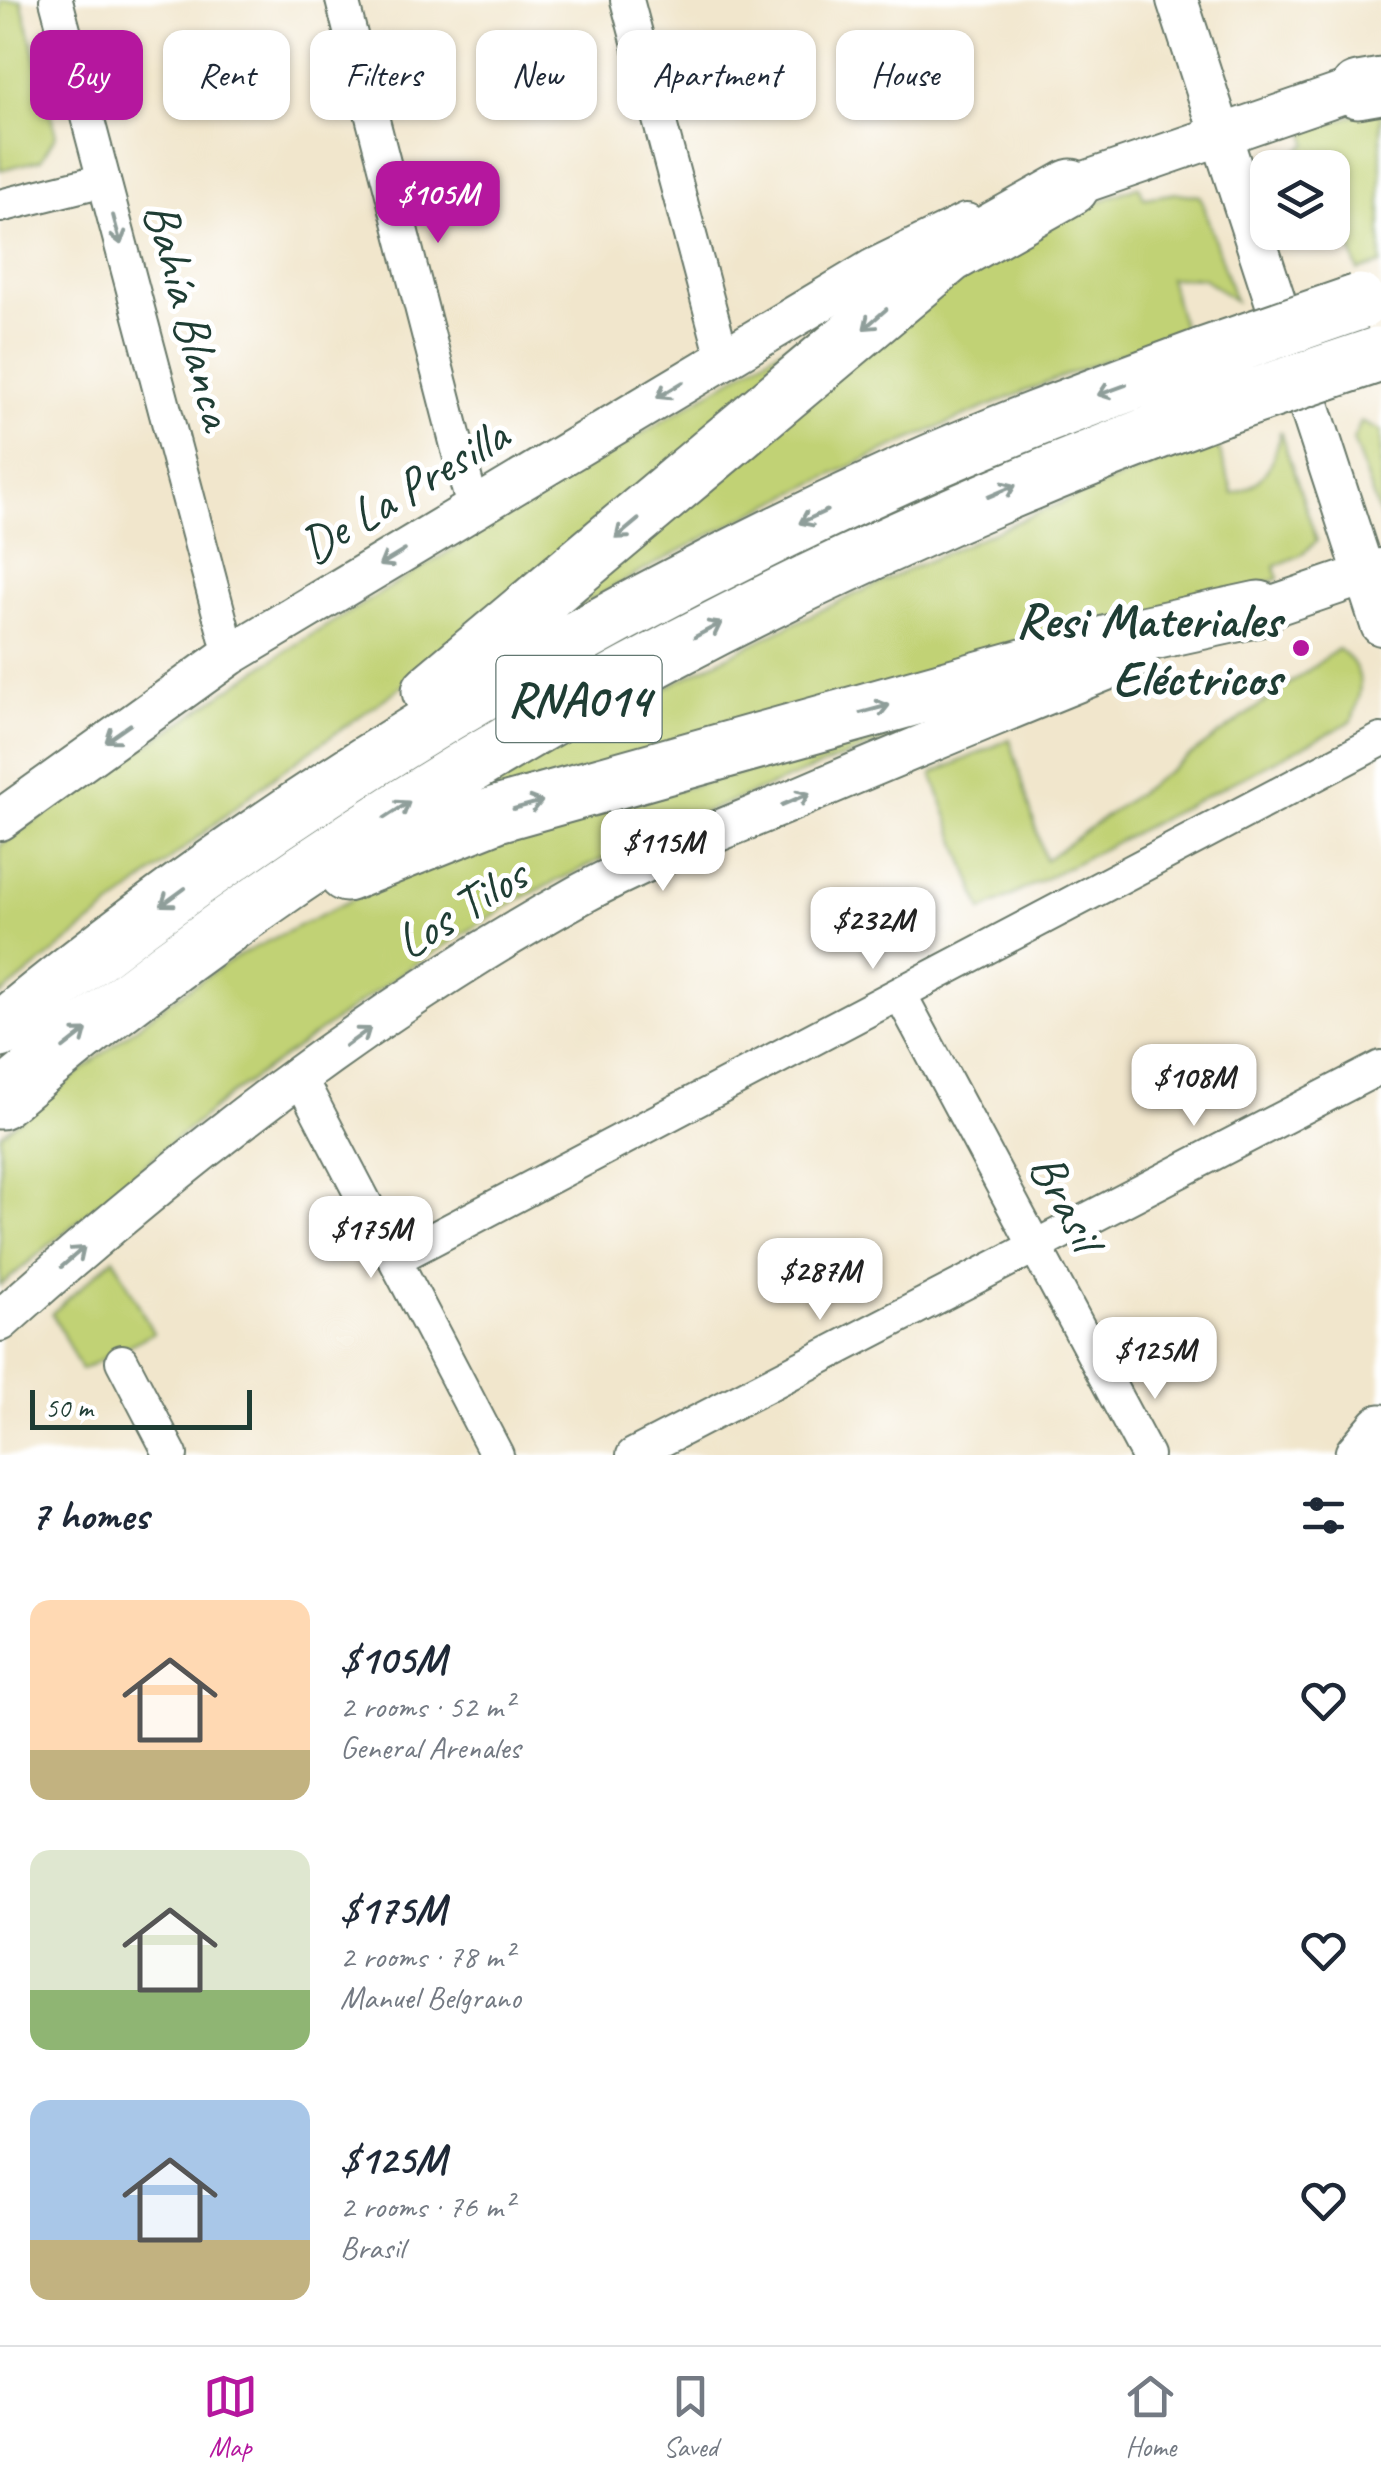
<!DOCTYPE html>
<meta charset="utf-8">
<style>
:root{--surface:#fff;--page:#f6f6f7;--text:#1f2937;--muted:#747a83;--line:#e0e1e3;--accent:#b5179e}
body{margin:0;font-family:Caveat,sans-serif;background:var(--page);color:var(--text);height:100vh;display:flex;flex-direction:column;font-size:38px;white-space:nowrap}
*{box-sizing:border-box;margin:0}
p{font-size:32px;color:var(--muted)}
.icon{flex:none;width:55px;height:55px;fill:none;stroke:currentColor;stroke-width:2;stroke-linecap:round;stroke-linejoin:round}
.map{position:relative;height:1455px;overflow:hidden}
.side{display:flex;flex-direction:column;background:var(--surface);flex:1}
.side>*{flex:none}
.guide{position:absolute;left:30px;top:30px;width:1322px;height:90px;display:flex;gap:20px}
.tools{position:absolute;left:1250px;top:150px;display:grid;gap:20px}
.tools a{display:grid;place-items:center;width:100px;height:100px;border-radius:20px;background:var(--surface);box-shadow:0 2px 8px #0004;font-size:50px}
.scale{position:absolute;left:30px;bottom:25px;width:222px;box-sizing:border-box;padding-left:10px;border:5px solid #1f3d34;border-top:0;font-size:28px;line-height:35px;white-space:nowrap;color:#1f3d34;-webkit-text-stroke:8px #fff;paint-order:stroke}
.price{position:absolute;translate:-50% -85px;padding:0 22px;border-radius:20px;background:#fff;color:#222;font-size:32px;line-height:65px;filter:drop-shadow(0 2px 5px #0008)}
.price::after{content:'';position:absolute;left:50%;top:60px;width:30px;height:22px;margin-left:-15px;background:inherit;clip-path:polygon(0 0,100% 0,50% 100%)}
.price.selected{background:var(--accent);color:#fff}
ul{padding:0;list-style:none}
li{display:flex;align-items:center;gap:30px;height:250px;padding:0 30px}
li span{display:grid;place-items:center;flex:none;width:280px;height:200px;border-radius:20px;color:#555}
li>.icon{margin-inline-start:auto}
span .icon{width:120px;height:120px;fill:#fffc;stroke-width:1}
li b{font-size:42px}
h2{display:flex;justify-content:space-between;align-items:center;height:120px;padding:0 30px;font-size:42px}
.pill{padding:0 35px;border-radius:20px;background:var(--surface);box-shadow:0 2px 8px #0004;font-size:35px;line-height:90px}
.pill.selected{background:var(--accent);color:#fff}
.menu{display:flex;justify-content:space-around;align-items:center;height:140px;border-top:2px solid var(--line);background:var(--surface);font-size:28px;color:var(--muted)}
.menu a{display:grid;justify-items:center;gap:5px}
.menu .selected{color:var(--accent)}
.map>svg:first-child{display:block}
</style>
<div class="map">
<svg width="1381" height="1455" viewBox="0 0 1381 1455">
<rect width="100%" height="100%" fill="#fff"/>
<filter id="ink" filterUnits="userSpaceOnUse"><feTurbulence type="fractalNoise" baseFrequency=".01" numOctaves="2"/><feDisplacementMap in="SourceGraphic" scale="20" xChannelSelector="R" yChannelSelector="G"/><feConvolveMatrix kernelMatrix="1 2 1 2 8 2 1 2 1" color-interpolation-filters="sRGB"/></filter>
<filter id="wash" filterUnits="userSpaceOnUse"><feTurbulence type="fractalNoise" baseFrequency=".0048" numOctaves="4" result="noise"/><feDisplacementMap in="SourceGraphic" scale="40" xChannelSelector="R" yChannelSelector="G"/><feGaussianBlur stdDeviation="2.25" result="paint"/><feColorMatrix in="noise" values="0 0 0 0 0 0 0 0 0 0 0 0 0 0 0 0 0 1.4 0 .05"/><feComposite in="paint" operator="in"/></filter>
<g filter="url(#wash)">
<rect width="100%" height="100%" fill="#f1e6cc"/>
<!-- green -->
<path fill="#c1d275" stroke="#708854" stroke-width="2.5" d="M 0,0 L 21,0 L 56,135 L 41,160 L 0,170 Z
M 1381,106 L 1381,264 L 1358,271 L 1340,214 L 1333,219 L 1332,168 L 1270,168 L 1308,144 L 1305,131 Z
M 1139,186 L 1144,198 L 1177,193 L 1200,196 L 1235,301 L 1203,278 L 1169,278 L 1184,331 C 941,418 708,523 490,661 L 1009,235 Z
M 897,278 L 418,675 L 272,778 L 0,996 L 0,845 L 287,650 Z
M 1361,422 L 1381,431 L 1381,520 L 1353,440 Z
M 1280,431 L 1317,541 L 1301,555 L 1275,566 L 1278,579 L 1109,633 L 446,808 C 694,663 950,545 1216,439 L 1233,494 C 1265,485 1275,461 1280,431 Z
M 1338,649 C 1368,669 1361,691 1352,721 L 982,911 L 932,774 L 1010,739 L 1045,860 Z
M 952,714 L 677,823 L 519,899 L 409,968 L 227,1097 L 0,1286 L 0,1135 L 168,1002 L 238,956 L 444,854 Z
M 114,1258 L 153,1333 L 81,1370 L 52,1313 Z"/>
</g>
<g filter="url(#ink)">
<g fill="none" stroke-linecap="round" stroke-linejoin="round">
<defs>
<path id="minor" d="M 56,0 L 230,655
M 342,0 L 473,508
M 627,0 L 723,358
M 0,206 L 104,180
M 900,994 L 1147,1455
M 300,1078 L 497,1455
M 395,1259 L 1381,740
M 122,1361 L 171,1455
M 633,1455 L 1381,1067"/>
<path id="tertiary" d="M 1177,0 L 1381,625
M 1044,196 L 1381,80
M 1237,618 L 1381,569
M 0,820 L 230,655 L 874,269 L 966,224
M 0,1321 C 177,1162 370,1011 579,895 C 645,859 717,832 786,803 C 902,753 1019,705 1136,658"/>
<path id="secondary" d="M 1358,1454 L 1381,1427"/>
<path id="motorway" d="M 1358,90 L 1381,86
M 430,691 L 950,255 L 1071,187
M 346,874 L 497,814 L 1134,636 L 1259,609
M 0,1030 C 272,805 579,622 900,476 C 999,431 1101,394 1203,356
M 0,1101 C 365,795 774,572 1220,408"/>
</defs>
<!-- minor casing -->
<use href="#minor" stroke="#687869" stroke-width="36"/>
<!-- tertiary casing -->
<use href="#tertiary" stroke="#687869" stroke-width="44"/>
<!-- secondary casing -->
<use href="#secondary" stroke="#687869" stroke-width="49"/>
<!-- motorway casing -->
<use href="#motorway" stroke="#687869" stroke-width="59"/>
<!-- minor -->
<use href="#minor" stroke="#fff" stroke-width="32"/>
<!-- tertiary -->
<use href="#tertiary" stroke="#fff" stroke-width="40"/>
<!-- secondary -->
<use href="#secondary" stroke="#fff" stroke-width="45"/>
<!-- motorway -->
<use href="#motorway" stroke="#fff" stroke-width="55"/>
<defs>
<path id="motorway-bridge" d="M 1203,356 L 1359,302
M 1220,408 L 1377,355"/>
</defs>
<!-- motorway-bridge casing -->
<use href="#motorway-bridge" stroke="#687869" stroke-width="59" stroke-linecap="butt"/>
<!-- motorway-bridge -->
<use href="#motorway-bridge" stroke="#fff" stroke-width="55"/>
</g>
<!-- one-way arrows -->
<defs><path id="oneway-shaft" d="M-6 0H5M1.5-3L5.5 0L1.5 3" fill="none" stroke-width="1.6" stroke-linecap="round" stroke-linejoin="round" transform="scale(2.5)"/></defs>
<g stroke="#8f9e9a">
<use href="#oneway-shaft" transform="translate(117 230) rotate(75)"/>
<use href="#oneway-shaft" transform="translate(875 319) rotate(139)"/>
<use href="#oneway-shaft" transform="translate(670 390) rotate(149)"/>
<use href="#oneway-shaft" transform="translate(1112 390) rotate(160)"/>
<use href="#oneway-shaft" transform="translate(1002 491) rotate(-23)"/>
<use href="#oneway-shaft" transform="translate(813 517) rotate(155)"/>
<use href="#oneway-shaft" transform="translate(627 529) rotate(140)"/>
<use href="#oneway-shaft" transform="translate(392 558) rotate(149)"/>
<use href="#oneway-shaft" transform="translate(708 630) rotate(-28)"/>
<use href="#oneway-shaft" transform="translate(875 709) rotate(-15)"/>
<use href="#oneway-shaft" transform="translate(118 733) rotate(145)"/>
<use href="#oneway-shaft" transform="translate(796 799) rotate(-23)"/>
<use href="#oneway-shaft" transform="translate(528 805) rotate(-15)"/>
<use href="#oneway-shaft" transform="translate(397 810) rotate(-33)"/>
<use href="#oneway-shaft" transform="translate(173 897) rotate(144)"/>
<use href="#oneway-shaft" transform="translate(358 1037) rotate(-36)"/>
<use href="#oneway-shaft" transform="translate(75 1039) rotate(-38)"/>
<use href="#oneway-shaft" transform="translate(73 1257) rotate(-41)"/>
</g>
</g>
<!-- markers -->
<circle fill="#b5179e" stroke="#fff" stroke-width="4" cx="1301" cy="648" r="10"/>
<g text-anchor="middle" stroke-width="10" stroke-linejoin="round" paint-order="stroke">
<!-- shield labels -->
<rect fill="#fff" stroke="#627771" stroke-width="2.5" x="496.5" y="656" width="165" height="86" rx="8"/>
<g font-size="48" font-weight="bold" fill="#1f3d34">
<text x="579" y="716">RNA014</text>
</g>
<!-- street labels -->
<g font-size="50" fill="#1f3d34" stroke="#fff">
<text transform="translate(191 315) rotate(75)" y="18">Bahía Blanca</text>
<text transform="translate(403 489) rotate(-31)" y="18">De La Presilla</text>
<text transform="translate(460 907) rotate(-32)" y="18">Los Tilos</text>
<text transform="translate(1068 1201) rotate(62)" y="18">Brasil</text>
</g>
<!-- poi labels -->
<g font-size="50" font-weight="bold" fill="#1f3d34" stroke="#fff" text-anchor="end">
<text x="1281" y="637">Resi Materiales<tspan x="1281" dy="58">Eléctricos</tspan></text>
</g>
</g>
</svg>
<div class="tools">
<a><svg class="icon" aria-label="layers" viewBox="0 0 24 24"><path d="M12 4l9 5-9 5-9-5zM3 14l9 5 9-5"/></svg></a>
</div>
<div class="scale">50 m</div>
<b class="price selected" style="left:438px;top:246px">$105M</b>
<b class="price" style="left:663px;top:894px">$115M</b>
<b class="price" style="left:873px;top:972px">$232M</b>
<b class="price" style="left:1194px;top:1129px">$108M</b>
<b class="price" style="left:371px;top:1281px">$175M</b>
<b class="price" style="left:820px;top:1323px">$287M</b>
<b class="price" style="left:1155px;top:1402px">$125M</b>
<div class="guide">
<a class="pill selected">Buy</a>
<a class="pill">Rent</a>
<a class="pill">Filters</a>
<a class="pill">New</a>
<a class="pill">Apartment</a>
<a class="pill">House</a>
</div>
</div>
<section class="side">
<h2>7 homes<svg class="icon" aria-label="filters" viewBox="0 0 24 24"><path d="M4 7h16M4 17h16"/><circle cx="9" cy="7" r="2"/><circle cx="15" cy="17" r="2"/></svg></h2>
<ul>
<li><span style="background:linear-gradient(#ffd9b3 75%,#c2b280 0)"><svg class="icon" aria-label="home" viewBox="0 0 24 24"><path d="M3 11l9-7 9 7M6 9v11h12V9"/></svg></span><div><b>$105M</b><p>2 rooms · 52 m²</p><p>General Arenales</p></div><svg class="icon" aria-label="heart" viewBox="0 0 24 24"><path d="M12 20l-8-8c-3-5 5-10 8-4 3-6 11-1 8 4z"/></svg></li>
<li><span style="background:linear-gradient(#dfe7d0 70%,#8fb573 0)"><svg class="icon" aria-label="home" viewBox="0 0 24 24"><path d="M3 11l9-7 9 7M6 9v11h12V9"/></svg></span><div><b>$175M</b><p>2 rooms · 78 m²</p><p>Manuel Belgrano</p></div><svg class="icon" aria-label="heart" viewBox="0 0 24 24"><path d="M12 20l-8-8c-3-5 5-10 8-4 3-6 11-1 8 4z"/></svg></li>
<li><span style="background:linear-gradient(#a9c7e8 70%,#c2b280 0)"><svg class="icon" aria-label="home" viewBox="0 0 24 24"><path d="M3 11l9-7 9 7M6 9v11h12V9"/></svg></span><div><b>$125M</b><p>2 rooms · 76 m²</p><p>Brasil</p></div><svg class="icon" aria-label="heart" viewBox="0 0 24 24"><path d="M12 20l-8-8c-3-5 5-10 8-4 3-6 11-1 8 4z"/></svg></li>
</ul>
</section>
<nav class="menu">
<a class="selected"><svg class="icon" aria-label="map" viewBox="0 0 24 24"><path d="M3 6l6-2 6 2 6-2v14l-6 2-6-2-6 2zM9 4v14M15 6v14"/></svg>Map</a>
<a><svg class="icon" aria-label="saved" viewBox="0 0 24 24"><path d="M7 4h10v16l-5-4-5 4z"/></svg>Saved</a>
<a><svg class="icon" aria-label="home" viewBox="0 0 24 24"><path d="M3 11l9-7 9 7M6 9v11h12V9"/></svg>Home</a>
</nav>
